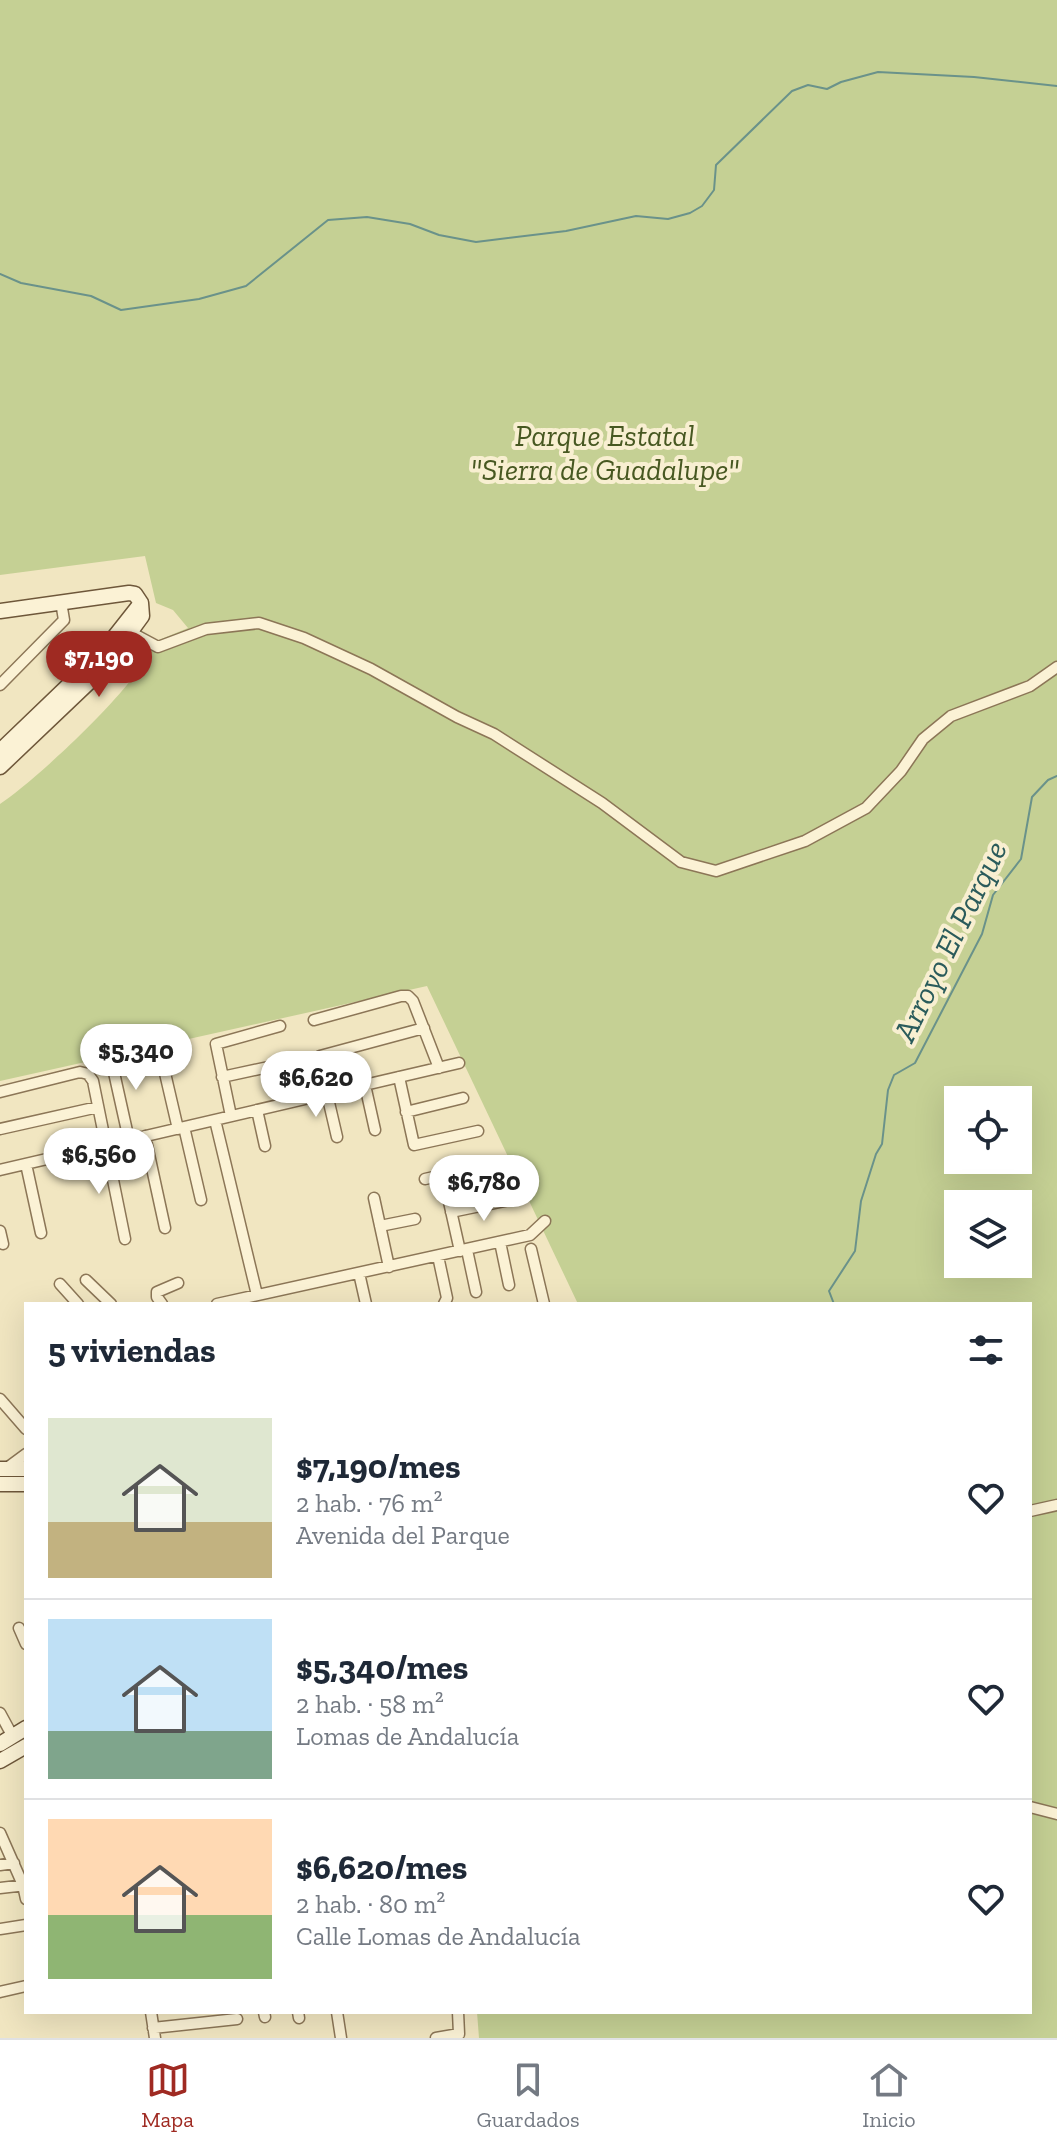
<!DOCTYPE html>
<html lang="es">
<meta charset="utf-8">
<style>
:root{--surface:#fff;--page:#f6f6f7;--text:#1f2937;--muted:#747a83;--line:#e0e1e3;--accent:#9f2a22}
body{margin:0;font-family:"Zilla Slab",serif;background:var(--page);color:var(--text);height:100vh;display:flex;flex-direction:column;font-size:30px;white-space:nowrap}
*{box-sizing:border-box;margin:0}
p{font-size:26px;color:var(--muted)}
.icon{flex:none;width:44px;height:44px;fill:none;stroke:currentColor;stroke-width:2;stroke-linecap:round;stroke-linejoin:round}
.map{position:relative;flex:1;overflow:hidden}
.details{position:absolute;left:24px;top:1302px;width:1008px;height:712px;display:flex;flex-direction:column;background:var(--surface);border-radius:0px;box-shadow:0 8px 32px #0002}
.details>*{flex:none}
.buttons{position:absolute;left:944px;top:1086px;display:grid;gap:16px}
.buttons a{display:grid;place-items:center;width:88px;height:88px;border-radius:0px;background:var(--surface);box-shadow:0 8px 32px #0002;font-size:40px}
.price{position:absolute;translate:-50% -68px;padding:0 18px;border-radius:28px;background:#fff;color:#222;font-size:26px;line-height:52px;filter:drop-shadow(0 2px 4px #0008)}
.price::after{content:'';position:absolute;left:50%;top:48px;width:24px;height:18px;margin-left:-12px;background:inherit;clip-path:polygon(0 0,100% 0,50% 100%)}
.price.on{background:var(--accent);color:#fff}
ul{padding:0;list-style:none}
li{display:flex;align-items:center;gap:24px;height:200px;padding:0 24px}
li+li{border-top:2px solid var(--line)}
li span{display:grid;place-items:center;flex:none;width:224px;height:160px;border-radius:0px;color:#555}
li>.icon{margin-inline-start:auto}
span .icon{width:96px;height:96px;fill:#fffc;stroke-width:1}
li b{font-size:34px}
h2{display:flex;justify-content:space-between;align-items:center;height:96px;padding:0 24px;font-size:34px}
.tab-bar{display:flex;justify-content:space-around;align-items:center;height:112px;border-top:2px solid var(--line);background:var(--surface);font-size:22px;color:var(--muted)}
.tab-bar a{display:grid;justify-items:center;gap:4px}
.tab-bar .on{color:var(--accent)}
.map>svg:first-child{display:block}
</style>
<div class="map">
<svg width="1057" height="2038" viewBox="0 0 1057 2038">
<rect width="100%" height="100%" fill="#f1e6c1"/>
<!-- green -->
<path fill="#c5d094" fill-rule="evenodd" d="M 0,0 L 1057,0 L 1057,2038 L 479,2038 L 477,2012 L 1030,2012 L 1030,1304 L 578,1304 L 427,986 L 0,1081 L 0,804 C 35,781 145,680 154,642 L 188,628 L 173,610 L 156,603 L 145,556 L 0,575 ZM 958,1100 L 1018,1100 L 1018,1160 L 958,1160 ZM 958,1204 L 1018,1204 L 1018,1264 L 958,1264 Z"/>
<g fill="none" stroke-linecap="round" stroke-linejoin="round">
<!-- stream -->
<path stroke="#6a928a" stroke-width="2" d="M 0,274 L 21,283 L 91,296 L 121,310 L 199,299 L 246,286 L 328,220 L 367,217 L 410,224 L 439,235 L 476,242 L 566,231 L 636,216 L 668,219 L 690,213 L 702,206 L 714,190 L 716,165 L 792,91 L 808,85 L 827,89 L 841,82 L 878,72 L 974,77 L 1057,86
M 834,1304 L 829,1291 L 855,1251 L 861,1201 L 876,1154 L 882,1144 L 888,1090 L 894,1075 L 915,1063 L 982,934 L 993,895 L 1021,859 L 1032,797 L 1048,780 L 1057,776"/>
<defs>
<path id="street" d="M 130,632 L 158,647 L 206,629 L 259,623 L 304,638 L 371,669 L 457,717 L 494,734 L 602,803 L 681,862 L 716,871 L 805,841 L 866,808 L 901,771 L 923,739 L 951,716 L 1030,686 L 1057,667
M 0,685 L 64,620 L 61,602
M 314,1020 L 401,996 L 408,996 L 413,1001 L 439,1068
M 158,1043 L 178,1129
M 109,1050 L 129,1140
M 320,1056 L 424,1028
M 222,1077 L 278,1065
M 399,1077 L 414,1145 L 478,1131
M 365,1085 L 375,1130
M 0,1092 L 80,1072 L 88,1074 L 93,1081 L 125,1239
M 327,1094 L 337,1137
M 257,1110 L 265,1146
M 406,1112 L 463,1098
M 231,1116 L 216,1044 L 280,1026
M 215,1120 L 257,1295
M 184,1127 L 201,1200
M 0,1129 L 98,1107
M 145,1136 L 165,1228
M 26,1164 L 41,1233
M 0,1170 L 459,1063
M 443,1175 L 460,1251
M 425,1179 L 496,1163
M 374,1198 L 389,1267
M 451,1212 L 509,1200
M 380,1226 L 415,1219
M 0,1231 L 3,1244
M 500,1242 L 509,1285
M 531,1249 L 544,1304
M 467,1250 L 476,1292
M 438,1256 L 447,1298 L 444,1304
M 359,1273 L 366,1304
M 86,1280 L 111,1304
M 60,1284 L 78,1304
M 162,1304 L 157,1297 L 157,1292 L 178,1283
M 217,1304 L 530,1235 L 545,1221
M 0,1399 L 26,1429
M 7,1468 L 26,1454
M 1030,1511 L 1057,1505
M 19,1628 L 26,1644
M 0,1713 L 13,1737
M 1030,1807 L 1057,1814
M 0,1833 L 23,1885 L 26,1899
M 0,1865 L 14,1863
M 0,1888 L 26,1885
M 0,1929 L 26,1925
M 0,1992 L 26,1986
M 151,2012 L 155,2038
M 264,2012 L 265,2017
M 298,2012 L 299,2018
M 337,2012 L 341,2038
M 153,2028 L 237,2019
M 436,2038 L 459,2034 L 458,2012"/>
<path id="secondary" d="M 0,611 L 129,593 L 135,594 L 141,603
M 0,751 L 100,655 L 141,603
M 0,767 L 104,668 L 142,616 L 141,603
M 0,1469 L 26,1469
M 0,1484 L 26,1484
M 0,1744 L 26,1728
M 0,1761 L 26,1746"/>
</defs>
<!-- street casing -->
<use href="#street" stroke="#8c7657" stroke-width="13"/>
<!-- secondary casing -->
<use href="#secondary" stroke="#6e573a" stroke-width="17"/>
<!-- street -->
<use href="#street" stroke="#fbf2d5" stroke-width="10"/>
<!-- secondary -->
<use href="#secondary" stroke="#fbf2d5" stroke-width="14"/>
</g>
<g text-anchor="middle" stroke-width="8" stroke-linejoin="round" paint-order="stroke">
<!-- park labels -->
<g font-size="30" font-style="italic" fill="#475821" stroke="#f8efd1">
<text x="605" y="446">Parque Estatal<tspan x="605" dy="34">"Sierra de Guadalupe"</tspan></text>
</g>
<!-- water labels -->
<g font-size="32" font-style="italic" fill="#2a5b5b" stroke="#f8efd1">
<text transform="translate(950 941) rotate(-64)" y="11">Arroyo El Parque</text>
</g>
</g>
</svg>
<div class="buttons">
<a><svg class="icon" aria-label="locate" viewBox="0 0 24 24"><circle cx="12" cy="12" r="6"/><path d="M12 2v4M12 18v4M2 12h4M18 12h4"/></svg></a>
<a><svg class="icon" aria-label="layers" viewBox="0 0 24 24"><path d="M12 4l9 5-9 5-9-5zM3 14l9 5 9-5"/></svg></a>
</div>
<b class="price on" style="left:99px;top:699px">$7,190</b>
<b class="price" style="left:136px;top:1092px">$5,340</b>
<b class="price" style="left:316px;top:1119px">$6,620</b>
<b class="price" style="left:99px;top:1196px">$6,560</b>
<b class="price" style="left:484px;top:1223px">$6,780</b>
<section class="details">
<h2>5 viviendas<svg class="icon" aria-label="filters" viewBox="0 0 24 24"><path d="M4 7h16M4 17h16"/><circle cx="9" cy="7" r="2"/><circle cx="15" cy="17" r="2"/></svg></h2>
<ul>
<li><span style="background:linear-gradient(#dfe7d0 65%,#c2b280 0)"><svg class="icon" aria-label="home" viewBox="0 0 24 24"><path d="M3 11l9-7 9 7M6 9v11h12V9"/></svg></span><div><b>$7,190/mes</b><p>2 hab. · 76 m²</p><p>Avenida del Parque</p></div><svg class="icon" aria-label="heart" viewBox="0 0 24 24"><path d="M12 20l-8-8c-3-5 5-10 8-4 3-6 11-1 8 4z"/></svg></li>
<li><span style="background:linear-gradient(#bfe0f5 70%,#7fa58c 0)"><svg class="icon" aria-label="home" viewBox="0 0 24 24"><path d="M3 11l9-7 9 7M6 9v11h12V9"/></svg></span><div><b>$5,340/mes</b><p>2 hab. · 58 m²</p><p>Lomas de Andalucía</p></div><svg class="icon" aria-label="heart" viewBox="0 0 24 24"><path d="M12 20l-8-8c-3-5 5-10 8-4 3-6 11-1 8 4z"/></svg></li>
<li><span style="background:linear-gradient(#ffd9b3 60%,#8fb573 0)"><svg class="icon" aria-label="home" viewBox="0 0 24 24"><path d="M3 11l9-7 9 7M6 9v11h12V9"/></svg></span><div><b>$6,620/mes</b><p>2 hab. · 80 m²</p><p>Calle Lomas de Andalucía</p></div><svg class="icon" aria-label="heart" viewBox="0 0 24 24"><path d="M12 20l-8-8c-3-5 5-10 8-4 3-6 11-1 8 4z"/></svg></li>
</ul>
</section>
</div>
<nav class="tab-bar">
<a class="on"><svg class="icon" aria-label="map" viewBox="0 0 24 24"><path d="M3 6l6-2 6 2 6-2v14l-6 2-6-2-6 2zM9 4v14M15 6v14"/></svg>Mapa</a>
<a><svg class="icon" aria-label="saved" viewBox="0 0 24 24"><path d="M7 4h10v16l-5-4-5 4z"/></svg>Guardados</a>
<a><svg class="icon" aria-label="home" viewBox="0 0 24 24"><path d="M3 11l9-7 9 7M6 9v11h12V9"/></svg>Inicio</a>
</nav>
